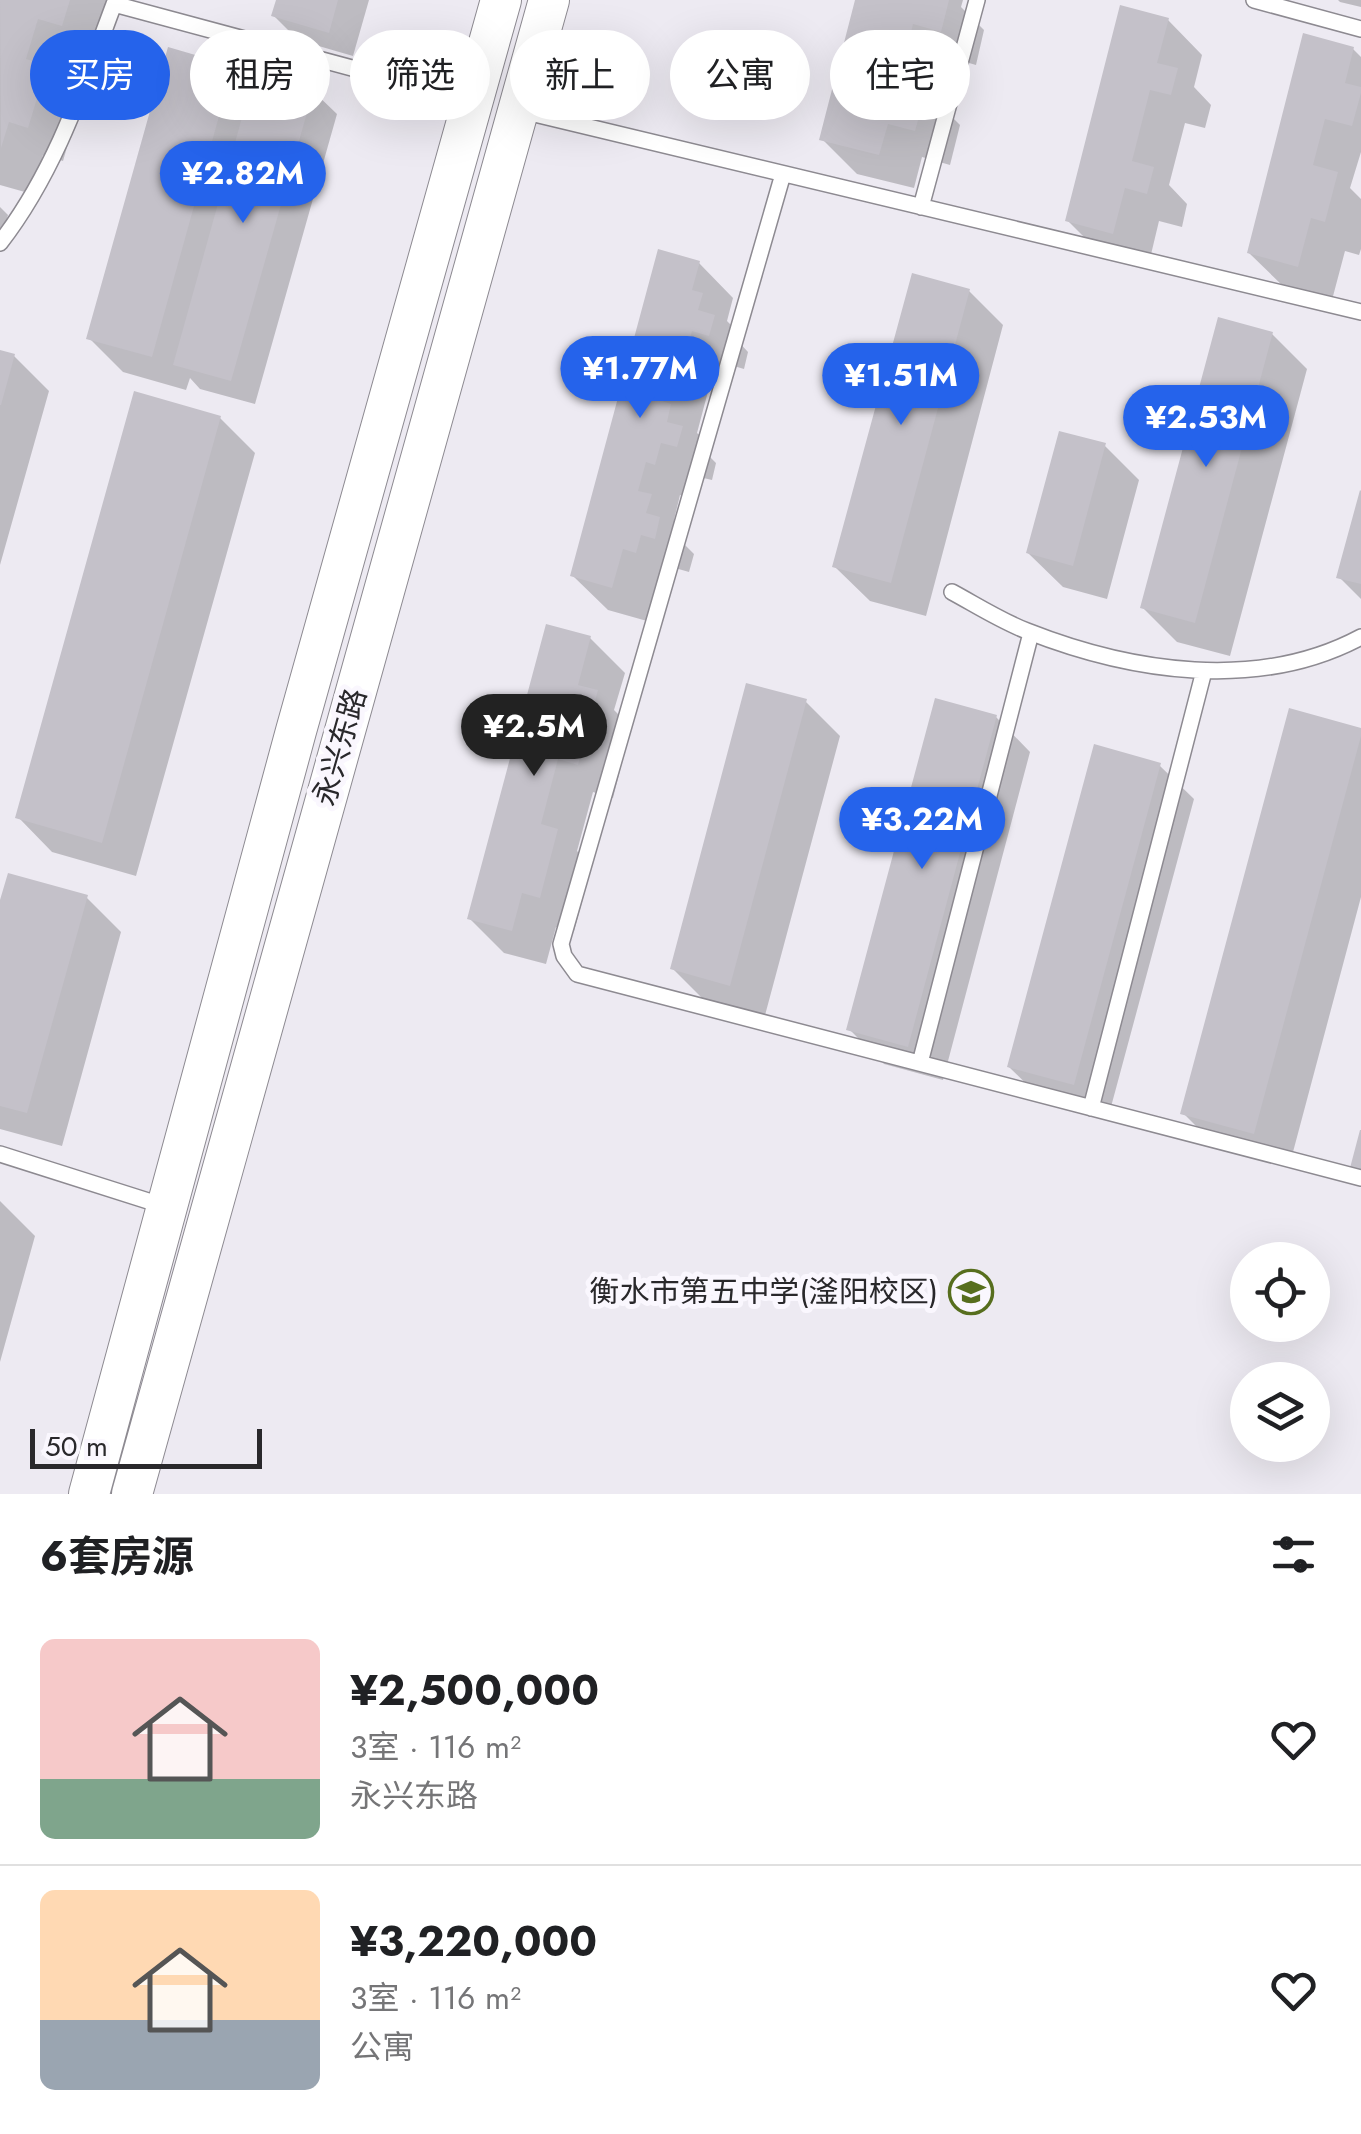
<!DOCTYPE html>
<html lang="zh">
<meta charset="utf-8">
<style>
:root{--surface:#fff;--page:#f6f6f6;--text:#202124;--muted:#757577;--line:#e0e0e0;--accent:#2563eb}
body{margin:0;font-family:Jost,"Noto Sans SC",sans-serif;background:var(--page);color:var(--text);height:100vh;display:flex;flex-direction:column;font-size:38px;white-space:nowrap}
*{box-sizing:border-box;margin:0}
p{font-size:32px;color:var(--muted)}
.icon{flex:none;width:55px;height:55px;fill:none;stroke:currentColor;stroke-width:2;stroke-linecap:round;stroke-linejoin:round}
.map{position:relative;height:1494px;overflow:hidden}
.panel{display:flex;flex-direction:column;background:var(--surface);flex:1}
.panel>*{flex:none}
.guide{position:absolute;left:30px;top:30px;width:1302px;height:90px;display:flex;gap:20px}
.tools{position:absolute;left:1230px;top:1242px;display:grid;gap:20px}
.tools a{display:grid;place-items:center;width:100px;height:100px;border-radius:50%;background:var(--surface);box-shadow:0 10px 40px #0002;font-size:50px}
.scale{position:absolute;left:30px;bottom:25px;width:232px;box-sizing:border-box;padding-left:10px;border:5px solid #29282b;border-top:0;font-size:28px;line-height:35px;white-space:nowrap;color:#29282b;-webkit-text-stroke:8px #faf7fe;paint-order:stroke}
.price{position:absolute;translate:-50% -85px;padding:0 22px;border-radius:35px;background:var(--accent);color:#fff;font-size:32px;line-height:65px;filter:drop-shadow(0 2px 5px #0008)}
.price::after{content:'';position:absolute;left:50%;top:60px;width:30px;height:22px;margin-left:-15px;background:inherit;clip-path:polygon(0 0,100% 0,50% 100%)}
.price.on{background:#222;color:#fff}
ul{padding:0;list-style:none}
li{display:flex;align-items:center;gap:30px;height:250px;padding:0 40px}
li+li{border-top:2px solid var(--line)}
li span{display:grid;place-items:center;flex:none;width:280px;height:200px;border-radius:15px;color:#555}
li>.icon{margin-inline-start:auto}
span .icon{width:120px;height:120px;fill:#fffc;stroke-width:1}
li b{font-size:42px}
h2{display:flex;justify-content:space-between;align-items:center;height:120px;padding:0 40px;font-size:42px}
.tag{padding:0 35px;border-radius:45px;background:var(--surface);box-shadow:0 10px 40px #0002;font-size:35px;line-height:90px}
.tag.on{background:var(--accent);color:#fff}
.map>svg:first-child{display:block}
</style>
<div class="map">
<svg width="1361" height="1494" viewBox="0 0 1361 1494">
<rect width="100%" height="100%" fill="#edeaf2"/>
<!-- shadow -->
<path fill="#0003" d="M 0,0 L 114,0 L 97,59 L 72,52 L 63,85 L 80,102 L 63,161 L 43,155 L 32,194 L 0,185 Z
M 278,0 L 369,0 L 353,56 L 298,40 L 274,16 Z
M 858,0 L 963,0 L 961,7 L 984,30 L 976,65 L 948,57 L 936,101 L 960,125 L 950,165 L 922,157 L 914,188 L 857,174 L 822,139 Z
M 1338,0 L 1361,0 L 1361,7 L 1340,2 Z
M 1168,20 L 1202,55 L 1194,87 L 1211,105 L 1205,128 L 1185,123 L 1169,185 L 1187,204 L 1182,227 L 1159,221 L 1148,267 L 1102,255 L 1068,221 Z
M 1353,49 L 1361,57 L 1361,152 L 1350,188 L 1361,199 L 1361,249 L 1359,255 L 1345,251 L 1332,300 L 1284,287 L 1249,253 Z
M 232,68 L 253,89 L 312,90 L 337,114 L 255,404 L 200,389 L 190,378 L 186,390 L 123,372 L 89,338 Z
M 0,207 L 8,215 L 0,243 Z
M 699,263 L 733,298 L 727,321 L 736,330 L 734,337 L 748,352 L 744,369 L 727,364 L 721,387 L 710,384 L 697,433 L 705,440 L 702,449 L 716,463 L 712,480 L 695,476 L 689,498 L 680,495 L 674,520 L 685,531 L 682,542 L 694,554 L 689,572 L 675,568 L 670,586 L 657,582 L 647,621 L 608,610 L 573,576 Z
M 969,291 L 1003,325 L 926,616 L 870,601 L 835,567 Z
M 1272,334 L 1307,369 L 1230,656 L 1177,642 L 1142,607 Z
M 0,352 L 14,356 L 49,391 L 0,565 Z
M 220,418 L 255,453 L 136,876 L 52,852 L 18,817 Z
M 1105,446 L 1139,480 L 1107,599 L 1063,587 L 1028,553 Z
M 1361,496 L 1361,599 L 1339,577 Z
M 590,638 L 625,673 L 614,710 L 631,727 L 613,798 L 593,792 L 577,851 L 592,866 L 574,931 L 556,927 L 546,964 L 504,953 L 469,918 Z
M 805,701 L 840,736 L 764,1019 L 707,1003 L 672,968 Z
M 996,717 L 1030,752 L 943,1080 L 884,1064 L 849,1029 Z
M 1361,730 L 1361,897 L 1289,1167 L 1218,1148 L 1183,1113 Z
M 1159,765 L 1194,799 L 1108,1118 L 1044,1101 L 1009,1067 Z
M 86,897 L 121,932 L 62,1146 L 0,1129 L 0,909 Z
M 0,1201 L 35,1236 L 0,1362 Z"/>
<!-- building -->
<path fill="#c4c1c9" d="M 0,0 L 70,0 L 62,26 L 38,19 L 26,59 L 47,65 L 28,128 L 9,122 L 1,148 Z
M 276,0 L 338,0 L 329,33 L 271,16 Z
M 855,0 L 949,0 L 941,32 L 913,24 L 899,81 L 927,88 L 915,131 L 888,124 L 879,155 L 819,140 Z
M 1120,5 L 1169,18 L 1157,63 L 1178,68 L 1171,95 L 1150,90 L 1132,161 L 1154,167 L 1147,194 L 1125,188 L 1113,234 L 1065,221 Z
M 1303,33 L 1354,47 L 1345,83 L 1361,87 L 1361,93 L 1352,126 L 1325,119 L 1313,165 L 1338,172 L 1325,222 L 1311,218 L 1298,267 L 1247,253 Z
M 168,47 L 233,66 L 152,357 L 86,339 Z
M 255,71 L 314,88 L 231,381 L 173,365 Z
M 658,249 L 700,261 L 692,290 L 703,293 L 698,310 L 715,315 L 709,336 L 692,331 L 686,354 L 676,351 L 662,401 L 671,404 L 667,422 L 683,426 L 677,447 L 661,443 L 655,465 L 646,462 L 638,491 L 652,494 L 646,513 L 660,517 L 655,539 L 641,535 L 636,553 L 623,549 L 612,588 L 570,576 Z
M 912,273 L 970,289 L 891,583 L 832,567 Z
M 1218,317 L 1273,332 L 1195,623 L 1140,608 Z
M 0,350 L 15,354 L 1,405 L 0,405 Z
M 134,391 L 221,416 L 102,843 L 15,818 Z
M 1059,431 L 1106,443 L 1073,566 L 1026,553 Z
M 1360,490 L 1361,491 L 1361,584 L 1336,578 Z
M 546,624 L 591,636 L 578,685 L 598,690 L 578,765 L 558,759 L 541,824 L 558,829 L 540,898 L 522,893 L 512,931 L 467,919 Z
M 746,683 L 807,699 L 730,986 L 670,969 Z
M 935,698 L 997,715 L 908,1047 L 846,1030 Z
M 1289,708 L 1361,728 L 1361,736 L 1254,1134 L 1180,1114 Z
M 1094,744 L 1161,763 L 1074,1085 L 1007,1067 Z
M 8,873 L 88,895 L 27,1113 L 0,1106 L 0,900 Z
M 1360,1130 L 1361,1130 L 1361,1171 L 1350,1168 Z"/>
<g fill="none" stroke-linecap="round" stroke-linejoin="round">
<defs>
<path id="service" d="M 1254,0 L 1361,29
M 522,111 L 1361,312
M 783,174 L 561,944 L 564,956 L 577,974 L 1361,1178
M 921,207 L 977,0
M 0,243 C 55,172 83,87 114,4 L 471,100
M 952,592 C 976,605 1001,621 1027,631 C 1131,672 1258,692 1361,637
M 920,1063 L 1031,633
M 1091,1108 L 1204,671
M 0,1154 L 167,1207"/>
<path id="tertiary" d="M 89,1494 L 296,731 L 501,0
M 132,1494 L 549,0"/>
</defs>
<!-- service casing -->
<use href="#service" stroke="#8d8a91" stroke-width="18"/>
<!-- tertiary casing -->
<use href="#tertiary" stroke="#8d8a91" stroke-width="42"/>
<!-- service -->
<use href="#service" stroke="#fff" stroke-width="15"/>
<!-- tertiary -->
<use href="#tertiary" stroke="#fff" stroke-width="40"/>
</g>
<!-- icons -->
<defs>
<symbol id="school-ring" viewBox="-11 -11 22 22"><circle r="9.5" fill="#faf7fe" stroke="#576e1e" stroke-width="1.5"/><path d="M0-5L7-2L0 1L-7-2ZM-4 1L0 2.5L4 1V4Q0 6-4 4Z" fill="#576e1e"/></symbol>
</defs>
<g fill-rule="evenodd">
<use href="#school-ring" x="946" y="1267" width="50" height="50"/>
</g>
<g text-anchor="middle" stroke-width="10" stroke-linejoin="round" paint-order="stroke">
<!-- street labels -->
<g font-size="30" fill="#29282b" stroke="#faf7fe">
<text transform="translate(340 747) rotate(-74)" y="10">永兴东路</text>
</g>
<!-- poi labels -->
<g font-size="30" fill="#29282b" stroke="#faf7fe" text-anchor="end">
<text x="938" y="1302">衡水市第五中学(滏阳校区)</text>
</g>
</g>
</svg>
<div class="tools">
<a><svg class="icon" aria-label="locate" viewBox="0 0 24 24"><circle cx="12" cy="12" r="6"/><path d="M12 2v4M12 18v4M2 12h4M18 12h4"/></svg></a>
<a><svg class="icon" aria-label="layers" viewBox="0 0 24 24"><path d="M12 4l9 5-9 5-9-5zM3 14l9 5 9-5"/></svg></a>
</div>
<div class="scale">50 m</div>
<b class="price" style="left:243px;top:226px">¥2.82M</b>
<b class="price" style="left:640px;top:421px">¥1.77M</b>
<b class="price" style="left:901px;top:428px">¥1.51M</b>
<b class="price" style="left:1206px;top:470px">¥2.53M</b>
<b class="price on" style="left:534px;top:779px">¥2.5M</b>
<b class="price" style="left:922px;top:872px">¥3.22M</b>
<div class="guide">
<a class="tag on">买房</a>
<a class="tag">租房</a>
<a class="tag">筛选</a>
<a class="tag">新上</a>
<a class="tag">公寓</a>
<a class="tag">住宅</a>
</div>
</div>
<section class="panel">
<h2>6套房源<svg class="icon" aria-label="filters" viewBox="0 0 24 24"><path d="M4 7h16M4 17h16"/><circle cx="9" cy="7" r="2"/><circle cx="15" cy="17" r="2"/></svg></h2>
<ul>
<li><span style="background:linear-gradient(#f6c9c9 70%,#7fa58c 0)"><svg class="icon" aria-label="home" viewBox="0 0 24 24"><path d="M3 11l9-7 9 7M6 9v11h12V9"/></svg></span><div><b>¥2,500,000</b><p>3室 · 116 m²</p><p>永兴东路</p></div><svg class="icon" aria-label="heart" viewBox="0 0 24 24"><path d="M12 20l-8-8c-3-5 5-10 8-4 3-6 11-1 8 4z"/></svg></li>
<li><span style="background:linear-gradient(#ffd9b3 65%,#9aa5b1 0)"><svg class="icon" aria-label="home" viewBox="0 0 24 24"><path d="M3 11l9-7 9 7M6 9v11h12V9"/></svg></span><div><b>¥3,220,000</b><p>3室 · 116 m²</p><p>公寓</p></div><svg class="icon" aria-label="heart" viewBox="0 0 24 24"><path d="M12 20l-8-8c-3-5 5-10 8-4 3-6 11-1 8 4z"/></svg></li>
</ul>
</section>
